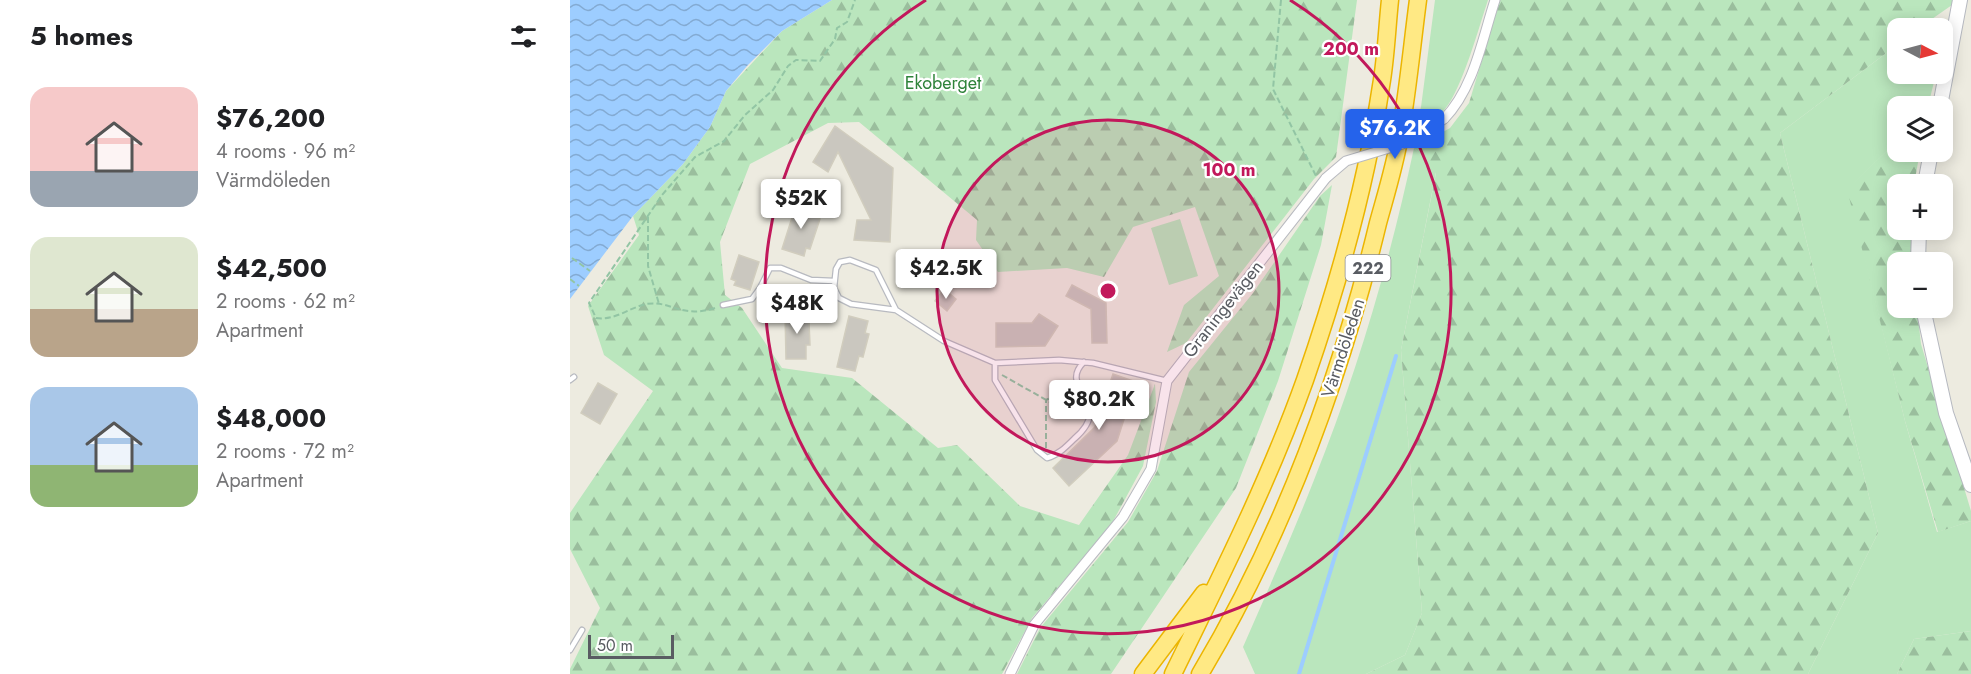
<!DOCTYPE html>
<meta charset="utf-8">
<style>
:root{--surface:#fff;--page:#f6f6f6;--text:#202124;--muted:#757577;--accent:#2563eb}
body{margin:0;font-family:Jost,sans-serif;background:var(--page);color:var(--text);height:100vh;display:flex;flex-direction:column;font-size:22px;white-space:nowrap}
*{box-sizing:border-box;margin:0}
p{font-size:20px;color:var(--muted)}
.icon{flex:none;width:33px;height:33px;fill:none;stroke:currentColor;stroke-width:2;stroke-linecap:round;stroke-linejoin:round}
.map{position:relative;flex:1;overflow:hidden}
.details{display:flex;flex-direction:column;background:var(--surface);width:570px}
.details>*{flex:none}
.needle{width:39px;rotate:96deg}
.fabs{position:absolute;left:1317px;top:18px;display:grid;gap:12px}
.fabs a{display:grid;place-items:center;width:66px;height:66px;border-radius:12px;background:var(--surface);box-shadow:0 3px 15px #0003;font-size:30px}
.scale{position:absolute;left:18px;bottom:15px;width:86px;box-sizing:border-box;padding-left:6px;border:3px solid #595c62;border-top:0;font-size:16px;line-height:21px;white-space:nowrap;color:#595c62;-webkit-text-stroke:4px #fff;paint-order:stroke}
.price{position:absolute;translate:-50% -51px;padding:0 14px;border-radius:6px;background:#fff;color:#222;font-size:20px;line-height:39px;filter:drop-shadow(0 2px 3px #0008)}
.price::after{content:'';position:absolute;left:50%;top:36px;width:18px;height:14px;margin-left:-9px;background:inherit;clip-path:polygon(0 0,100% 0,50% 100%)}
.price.active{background:var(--accent);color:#fff}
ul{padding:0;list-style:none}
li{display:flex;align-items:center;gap:18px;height:150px;padding:0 30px}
li span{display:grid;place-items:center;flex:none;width:168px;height:120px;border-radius:18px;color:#555}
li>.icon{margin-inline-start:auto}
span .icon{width:72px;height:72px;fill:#fffc;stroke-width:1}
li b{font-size:26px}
h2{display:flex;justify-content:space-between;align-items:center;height:72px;padding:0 30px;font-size:26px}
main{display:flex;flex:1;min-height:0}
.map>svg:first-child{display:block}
</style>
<main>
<section class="details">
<h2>5 homes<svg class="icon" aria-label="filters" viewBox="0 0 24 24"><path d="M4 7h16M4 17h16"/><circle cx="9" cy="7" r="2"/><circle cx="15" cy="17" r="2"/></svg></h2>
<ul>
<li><span style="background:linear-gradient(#f6c9c9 70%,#9aa5b1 0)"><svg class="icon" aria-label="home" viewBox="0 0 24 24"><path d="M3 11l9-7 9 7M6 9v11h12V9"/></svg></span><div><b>$76,200</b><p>4 rooms · 96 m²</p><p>Värmdöleden</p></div></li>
<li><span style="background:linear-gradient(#dfe7d0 60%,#b9a48a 0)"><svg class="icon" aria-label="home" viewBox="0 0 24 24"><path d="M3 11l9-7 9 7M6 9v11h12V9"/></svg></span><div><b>$42,500</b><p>2 rooms · 62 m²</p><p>Apartment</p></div></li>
<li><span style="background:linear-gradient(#a9c7e8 65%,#8fb573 0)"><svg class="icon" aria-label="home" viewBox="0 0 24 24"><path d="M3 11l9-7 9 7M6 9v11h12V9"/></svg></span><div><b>$48,000</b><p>2 rooms · 72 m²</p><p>Apartment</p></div></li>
</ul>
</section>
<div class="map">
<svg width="1401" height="674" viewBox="0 0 1401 674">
<defs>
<pattern id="forest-firs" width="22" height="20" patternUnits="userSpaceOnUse" patternTransform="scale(1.5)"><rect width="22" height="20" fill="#bae6bd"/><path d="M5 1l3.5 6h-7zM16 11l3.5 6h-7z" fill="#9abe9d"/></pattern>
<pattern id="water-waves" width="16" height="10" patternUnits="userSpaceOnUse" patternTransform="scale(1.5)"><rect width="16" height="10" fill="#9dcdff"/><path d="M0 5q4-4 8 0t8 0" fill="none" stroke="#83aad2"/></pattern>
</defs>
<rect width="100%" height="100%" fill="#edebe0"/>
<!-- green -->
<path fill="#bae6bd" d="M 865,0 L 918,0 C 909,27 892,89 875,109 C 867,119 856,124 845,130 L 851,107 Z
M 1327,45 L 1328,74 L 1366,74 L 1358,106 L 1328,106 L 1327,141 L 1278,189 L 1335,421 L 1367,532 L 1401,521 L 1401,631 L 1344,639 L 1327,674 L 1238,674 L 1308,533 L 1210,133 Z
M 844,148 L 866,172 L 831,350 L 852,613 L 835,655 L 796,674 L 685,674 L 673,647 C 697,592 722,536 744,480 C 787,373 820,261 844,148 Z
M 610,219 L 628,276 L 599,285 L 581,228 Z"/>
<!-- forest -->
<path fill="url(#forest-firs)" d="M 262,0 L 787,0 L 766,157 L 744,179 L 616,343 L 597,352 L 614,305 L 649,276 L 625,207 L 563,227 L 534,277 L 497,268 L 428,272 L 406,240 L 407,220 L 289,122 L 258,123 L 180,164 L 150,242 L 155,295 L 172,308 L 212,368 L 282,378 L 368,448 L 387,445 L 450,506 L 509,525 L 558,455 L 585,384 L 586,402 L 573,466 L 541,525 L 462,618 L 432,674 L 0,674 L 0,669 L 30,608 L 0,549 L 0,513 L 83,391 L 34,355 L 18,306 L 69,235 L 63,216 L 113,164 L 140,127 L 156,91 L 212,31 Z
M 930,0 L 1382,0 L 1382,5 L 1349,28 L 1328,28 L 1327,45 L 1210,133 L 1308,533 L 1238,674 L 796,674 L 835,655 L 852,613 L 831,350 L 866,173 L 844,148 L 880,128 L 899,103 Z
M 1327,141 L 1328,152 L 1350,152 L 1344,184 L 1328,184 L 1328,230 L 1341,230 L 1343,262 L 1328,262 L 1328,308 L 1347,308 L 1351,344 L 1401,511 L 1401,521 L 1368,532 L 1335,421 L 1277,189 Z
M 762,185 L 751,245 L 708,381 L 666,488 L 541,674 L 447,674 L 470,628 L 558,522 L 587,471 L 619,372 L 683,293 L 750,196 Z
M 1401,631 L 1401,674 L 1327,674 L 1344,639 Z"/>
<!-- water -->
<path fill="url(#water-waves)" d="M 0,0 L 262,0 L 212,31 L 177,66 L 156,91 L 140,127 L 113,164 L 63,216 L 0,299 Z"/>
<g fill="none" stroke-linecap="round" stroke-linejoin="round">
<!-- stream -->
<path stroke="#9dcdff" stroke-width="4" d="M 729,674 L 826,356"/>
</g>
<!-- building -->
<path fill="#cac7bf" stroke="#d1cdbe" stroke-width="1.5" d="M 265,126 L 323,168 L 320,242 L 284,240 L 287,220 L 301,220 L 268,152 L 258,172 L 243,162 Z
M 227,202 L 247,209 L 245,217 L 250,219 L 240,249 L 236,248 L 234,256 L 212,249 Z
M 169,255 L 189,262 L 180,290 L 164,285 L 166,281 L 161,279 Z
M 502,285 L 536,303 L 537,343 L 522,343 L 521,309 L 496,296 Z
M 374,289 L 386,299 L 377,311 L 365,301 Z
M 215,312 L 235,312 L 235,322 L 239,322 L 240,345 L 236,345 L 236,359 L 216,359 Z
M 469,314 L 488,326 L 475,346 L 426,347 L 426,323 L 462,323 Z
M 279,316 L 298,321 L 295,333 L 299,334 L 293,357 L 289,356 L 285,371 L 267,367 Z
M 543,374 L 566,382 L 547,441 L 499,486 L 483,468 L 525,427 Z
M 28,383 L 47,394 L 30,424 L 11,413 Z"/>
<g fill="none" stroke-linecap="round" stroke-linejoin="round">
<defs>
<path id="service" d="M 153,305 L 182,299 L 190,288 L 200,268 L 211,268 L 241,280 L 264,281
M 326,310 L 306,270 L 280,260 L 270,262 L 266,269 L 264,288 L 269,298 L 281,304 L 326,310 L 374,341 L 425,363 L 489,360 L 523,363 L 597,381
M 425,363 L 425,380 L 467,450 L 477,458 C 488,455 496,447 504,439 C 547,402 486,389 514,362
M 0,380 L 4,377
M 0,650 L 12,630"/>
<path id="minor" d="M 874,119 C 904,88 912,40 925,0
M 440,674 L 464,625 L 553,517 L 581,469 L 597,381 L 756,178"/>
<path id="secondary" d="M 1370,106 L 1390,0
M 1355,184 L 1361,152
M 1348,262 L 1349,230
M 1353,308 L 1376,413 L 1401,485"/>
<path id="motorway" d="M 573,674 L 634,593
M 603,674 C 650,578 699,481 735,380 C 768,285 796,186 811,86 C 816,58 817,28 820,0
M 630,674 C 713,535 770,380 808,223 C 816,194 825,165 830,135 C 838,90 842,45 848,0"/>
</defs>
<!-- service casing -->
<use href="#service" stroke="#b8bac0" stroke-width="7"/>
<!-- minor casing -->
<use href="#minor" stroke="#b8bac0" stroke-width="11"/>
<!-- secondary casing -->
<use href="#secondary" stroke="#b6b9c0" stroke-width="16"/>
<!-- motorway casing -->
<use href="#motorway" stroke="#ecb500" stroke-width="19"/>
<!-- path -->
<path stroke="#92c5a4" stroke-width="2" stroke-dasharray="6 3" stroke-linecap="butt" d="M 711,0 L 703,89 L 746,176
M 1372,134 L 1376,118
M 78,217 L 78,266 L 89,304
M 2,258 L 20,271
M 0,279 L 9,286
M 145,308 C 110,319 102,300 76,304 C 59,308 44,321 26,318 L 19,303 L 92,195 L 125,157 L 154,141 L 175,115 L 203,90 L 218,66 L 226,60 L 250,61 L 265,39 L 267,28 L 277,22 L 285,0
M 432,375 L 510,419
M 476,448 L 476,400 L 501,388"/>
<!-- service -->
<use href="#service" stroke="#fff" stroke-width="4.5"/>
<!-- minor -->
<use href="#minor" stroke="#fff" stroke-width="9"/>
<!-- secondary -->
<use href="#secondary" stroke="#fff" stroke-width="14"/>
<!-- motorway -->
<use href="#motorway" stroke="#ffe984" stroke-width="16"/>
<defs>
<path id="minor-bridge" d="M 756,178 L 776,161 L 839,142 L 874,119"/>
</defs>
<!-- minor-bridge casing -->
<use href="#minor-bridge" stroke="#b8bac0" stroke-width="11" stroke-linecap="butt"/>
<!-- minor-bridge -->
<use href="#minor-bridge" stroke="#fff" stroke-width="9"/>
</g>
<!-- distance rings -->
<circle cx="538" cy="291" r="171" fill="#c2185b" fill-opacity=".12"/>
<g fill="none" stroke="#c2185b" stroke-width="3">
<circle cx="538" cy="291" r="171"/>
<path d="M720 0A343 343 0 1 1 356 0"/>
</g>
<g text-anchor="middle" stroke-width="4.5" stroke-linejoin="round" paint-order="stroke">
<!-- shield labels -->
<rect fill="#fff" stroke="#8b8d91" stroke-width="1.5" x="775.5" y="255" width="45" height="26" rx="4.5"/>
<g font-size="16" font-weight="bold" fill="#595c62">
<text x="798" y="274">222</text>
</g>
<!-- park labels -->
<g font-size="18" fill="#2f833a" stroke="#fff">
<text x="373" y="89">Ekoberget</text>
</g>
<!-- street labels -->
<g font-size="18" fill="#595c62" stroke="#fff">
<text transform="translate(653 309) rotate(-52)" y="6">Graningevägen</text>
<text transform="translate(773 348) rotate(-72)" y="6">Värmdöleden</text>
</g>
</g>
<circle cx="538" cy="291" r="9" fill="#c2185b" stroke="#fff" stroke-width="3"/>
<g font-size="18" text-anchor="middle" font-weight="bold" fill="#c2185b" stroke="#fff" stroke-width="4.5" stroke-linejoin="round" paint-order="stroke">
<text x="781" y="55">200 m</text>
<text x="659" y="176">100 m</text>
</g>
</svg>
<div class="fabs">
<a><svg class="needle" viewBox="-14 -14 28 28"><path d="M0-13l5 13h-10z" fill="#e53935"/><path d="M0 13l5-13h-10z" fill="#757577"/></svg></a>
<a><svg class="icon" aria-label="layers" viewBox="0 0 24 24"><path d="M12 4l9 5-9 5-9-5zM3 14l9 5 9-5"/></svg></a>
<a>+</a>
<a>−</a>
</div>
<div class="scale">50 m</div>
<b class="price active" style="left:825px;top:160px">$76.2K</b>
<b class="price" style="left:231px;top:230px">$52K</b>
<b class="price" style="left:376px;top:300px">$42.5K</b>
<b class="price" style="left:227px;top:335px">$48K</b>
<b class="price" style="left:529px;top:431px">$80.2K</b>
</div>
</main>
